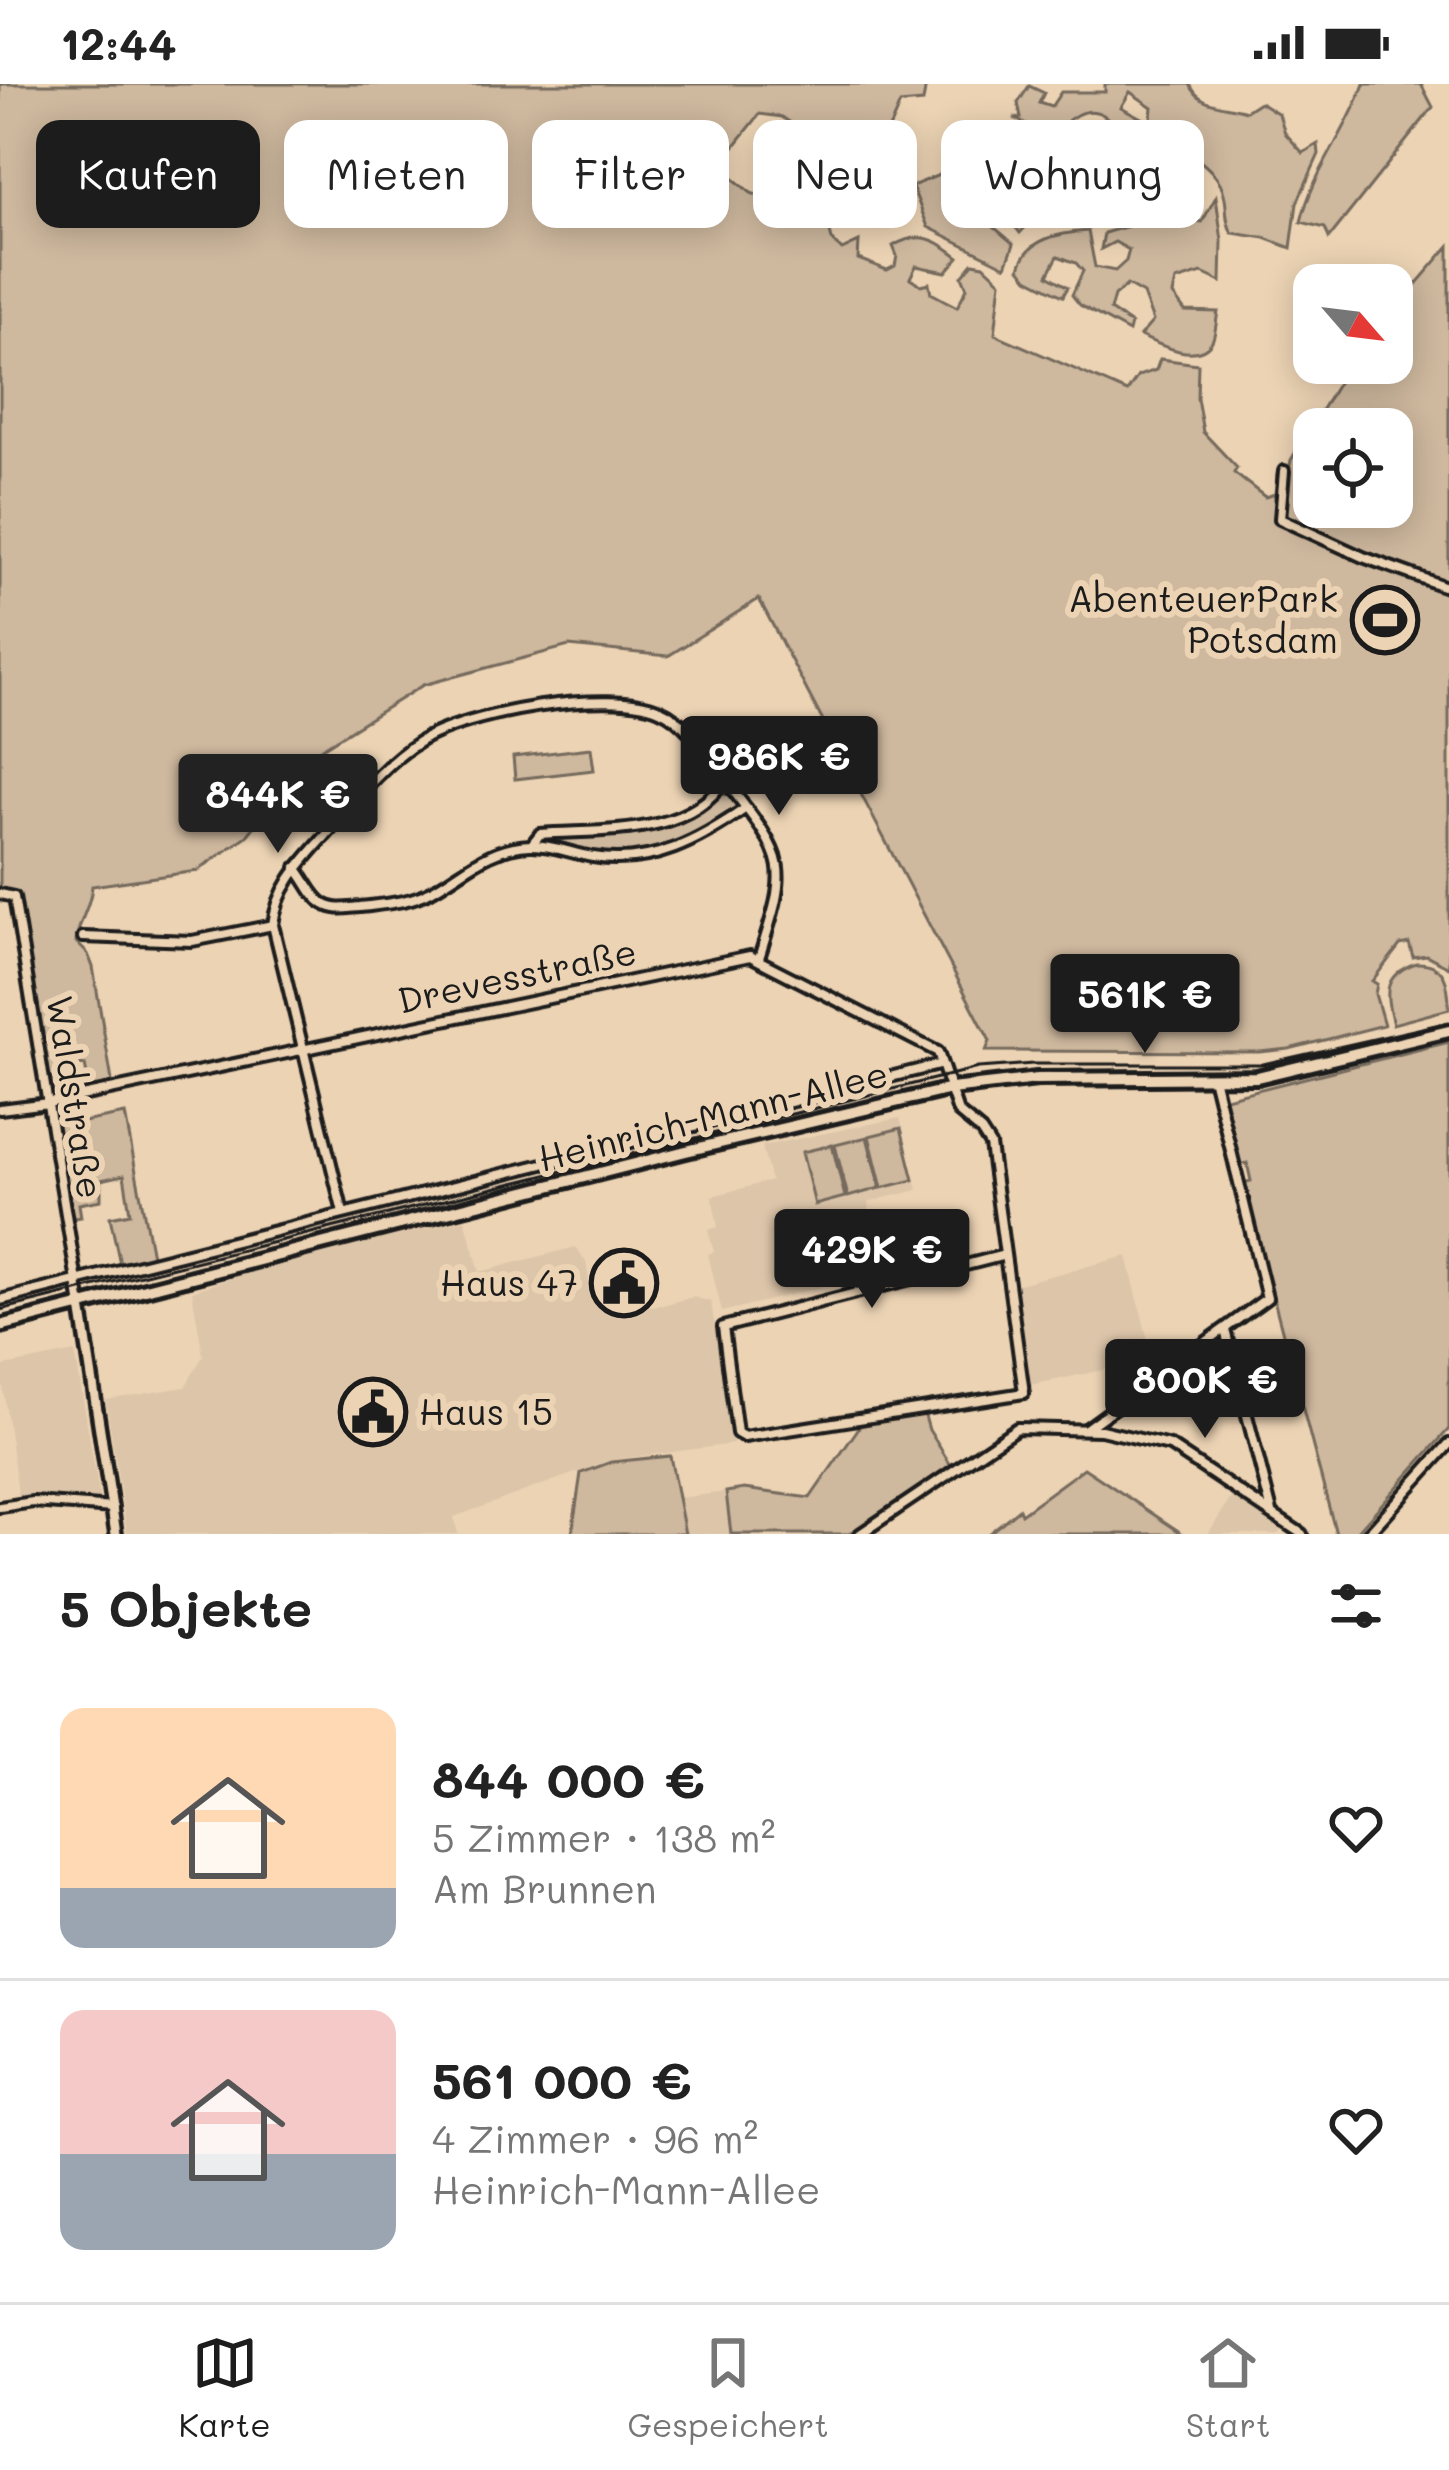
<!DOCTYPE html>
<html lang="de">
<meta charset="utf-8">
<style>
:root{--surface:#fff;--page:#f6f6f6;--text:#222;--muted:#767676;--line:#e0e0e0;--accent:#1c1c1c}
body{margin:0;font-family:Mali,sans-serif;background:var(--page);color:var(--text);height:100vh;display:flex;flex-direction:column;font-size:45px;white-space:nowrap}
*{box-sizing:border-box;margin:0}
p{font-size:39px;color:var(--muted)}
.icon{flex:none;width:66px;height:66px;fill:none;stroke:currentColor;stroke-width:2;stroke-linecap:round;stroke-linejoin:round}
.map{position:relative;height:1450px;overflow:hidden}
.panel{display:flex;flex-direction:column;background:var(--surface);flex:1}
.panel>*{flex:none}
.banner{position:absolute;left:36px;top:36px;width:1377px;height:108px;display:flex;gap:24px}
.needle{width:78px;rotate:118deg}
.buttons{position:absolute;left:1293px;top:180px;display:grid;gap:24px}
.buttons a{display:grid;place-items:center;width:120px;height:120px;border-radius:24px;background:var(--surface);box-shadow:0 6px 30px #0003;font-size:60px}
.price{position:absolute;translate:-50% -102px;padding:0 27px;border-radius:12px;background:var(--accent);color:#fff;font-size:39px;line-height:78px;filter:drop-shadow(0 3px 6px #0008)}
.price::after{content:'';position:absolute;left:50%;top:72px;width:36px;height:27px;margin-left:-18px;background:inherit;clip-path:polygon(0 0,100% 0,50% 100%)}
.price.selected{background:#222;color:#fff}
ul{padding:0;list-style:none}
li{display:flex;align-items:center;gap:36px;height:300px;padding:0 60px}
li+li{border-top:3px solid var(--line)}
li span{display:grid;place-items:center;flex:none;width:336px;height:240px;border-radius:24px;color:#555}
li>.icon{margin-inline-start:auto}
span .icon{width:144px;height:144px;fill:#fffc;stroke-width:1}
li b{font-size:51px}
h2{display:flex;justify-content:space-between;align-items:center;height:144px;padding:0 60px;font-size:51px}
.chip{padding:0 42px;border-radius:24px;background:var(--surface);box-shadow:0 6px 30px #0003;font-size:42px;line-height:108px}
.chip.selected{background:var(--accent);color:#fff}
.status{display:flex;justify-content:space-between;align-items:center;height:84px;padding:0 60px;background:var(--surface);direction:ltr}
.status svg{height:33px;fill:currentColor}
.tab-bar{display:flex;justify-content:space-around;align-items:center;height:168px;border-top:3px solid var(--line);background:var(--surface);font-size:33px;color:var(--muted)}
.tab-bar a{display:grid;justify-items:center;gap:6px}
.tab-bar .selected{color:var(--accent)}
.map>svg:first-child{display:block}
</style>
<div class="status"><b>12:44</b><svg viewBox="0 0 49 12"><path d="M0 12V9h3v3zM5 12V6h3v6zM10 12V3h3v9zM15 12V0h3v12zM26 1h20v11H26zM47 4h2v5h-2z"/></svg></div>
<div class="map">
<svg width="1449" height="1450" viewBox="0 0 1449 1450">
<rect width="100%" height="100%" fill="#ecd3b4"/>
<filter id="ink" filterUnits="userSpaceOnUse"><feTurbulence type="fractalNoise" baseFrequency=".00833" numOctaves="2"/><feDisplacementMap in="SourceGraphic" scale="24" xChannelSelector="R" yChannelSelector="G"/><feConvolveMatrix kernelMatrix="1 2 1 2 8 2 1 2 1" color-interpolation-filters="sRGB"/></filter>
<g filter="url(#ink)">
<!-- built -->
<path fill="#dcc5a9" d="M 900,1034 L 918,1106 L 868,1118 L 870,1129 L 821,1141 L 826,1163 L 814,1166 L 822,1203 L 722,1228 L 708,1170 L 714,1168 L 708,1146 L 718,1143 L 712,1112 L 771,1097 L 762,1062 Z
M 465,1135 L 480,1188 L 576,1163 L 586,1178 L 591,1209 L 615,1206 L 617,1225 L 662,1221 L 693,1213 L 711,1218 L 733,1360 L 611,1376 L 454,1433 L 458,1450 L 127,1450 L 106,1316 L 185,1303 L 203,1272 L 192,1207 L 254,1187 Z
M 1127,1172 L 1153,1276 L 1030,1301 L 1015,1201 Z
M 75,1268 L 100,1416 L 19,1416 L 0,1283 Z
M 726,1408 L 731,1450 L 685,1450 L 678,1414 Z
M 1234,1409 L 1282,1445 L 1278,1450 L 1208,1450 Z"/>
<!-- green -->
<path fill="#ceb89e" stroke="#756a5d" stroke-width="3" fill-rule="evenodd" d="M 0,0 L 926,0 L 923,18 L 900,20 C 890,42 883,66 859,76 L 836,64 L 810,105 L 806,96 L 818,69 L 818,58 L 782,33 L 760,30 L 729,69 L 725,88 L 751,109 L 770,116 L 769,126 L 781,135 L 790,134 L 799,121 L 827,134 L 832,156 L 842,166 L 859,158 L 858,175 L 887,186 L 895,182 L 897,172 L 893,162 C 920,146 936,155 959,173 L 946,188 L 916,182 L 910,194 L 921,201 L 929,199 L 931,209 L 957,223 L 967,204 L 962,192 L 973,179 L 984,181 L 1001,197 L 995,250 L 1127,308 L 1138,292 L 1156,286 L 1160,275 L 1198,280 L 1197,314 L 1203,348 L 1237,384 L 1234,389 L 1265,413 L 1275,410 L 1277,391 L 1289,387 L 1291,376 L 1350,279 L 1392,279 L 1392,228 L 1449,162 L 1449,883 L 1426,871 L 1413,873 L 1409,859 L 1400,861 L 1372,897 L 1377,900 L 1375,910 L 1384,941 L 1289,965 L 1259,968 L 986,967 L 990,957 L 759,515 L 668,572 L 569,562 L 423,601 L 311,671 L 247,752 L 197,787 L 92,802 C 91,823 78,837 76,858 L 88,870 L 93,883 L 113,1003 L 90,1008 L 85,981 L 60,985 L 64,1014 L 49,1017 L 18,813 L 0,809 ZM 1314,345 L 1392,345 L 1392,423 L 1314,423 Z
M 1105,0 L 1190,0 C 1199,23 1225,20 1246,27 L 1260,18 L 1279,30 L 1285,49 L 1303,69 L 1318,60 L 1319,70 L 1297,119 L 1291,164 L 1265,154 L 1232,149 C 1224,135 1228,124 1224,110 C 1220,90 1200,77 1185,65 L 1170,67 L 1169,71 L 1153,77 L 1138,73 L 1131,60 L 1138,51 L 1149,55 L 1152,23 L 1130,8 L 1121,23 L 1143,35 L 1131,43 L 1129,56 C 1121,50 1116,41 1109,35 C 1087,16 1064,36 1053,55 L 1014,34 L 1021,34 L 1018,19 L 1029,2 L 1044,9 L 1039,19 L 1051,23 L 1061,8 L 1105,8 Z
M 1364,0 L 1421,0 L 1433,23 L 1329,154 L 1325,144 L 1301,138 C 1312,89 1347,48 1364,0 Z
M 1013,42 L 1050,61 C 1050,72 1045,79 1045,90 C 1045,122 1089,126 1114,125 L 1121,131 L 1119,139 L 1086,139 L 1071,135 L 1049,120 L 1012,46 Z
M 975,46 C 1017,46 1054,118 1020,149 L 1013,140 C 1019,125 1015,113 1020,97 L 1007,84 L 986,77 L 978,87 L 978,98 L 960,119 L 962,126 L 981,132 L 1014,160 L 1006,182 L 928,143 L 912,102 L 949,87 Z
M 1216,113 L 1222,157 L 1221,198 L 1202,189 L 1176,197 L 1173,211 L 1185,227 L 1218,228 C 1216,236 1216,250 1212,257 C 1198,281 1157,260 1140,252 L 1153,237 L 1143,210 L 1127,201 L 1114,212 L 1110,226 L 1131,240 L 1129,248 L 1080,221 L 1072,211 L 1083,187 L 1076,179 L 1058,172 L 1048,191 L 1068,203 L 1063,212 L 1028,194 L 1020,184 C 1027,154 1060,149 1088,147 L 1095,183 L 1115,187 L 1126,177 L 1129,166 L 1115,158 L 1101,165 L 1104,149 L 1136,140 L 1155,141 L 1158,121 L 1163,117 L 1179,135 L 1202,138 Z
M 591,664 L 594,686 L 515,695 L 513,673 Z
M 729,710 L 738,719 L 738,726 C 665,774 627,776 542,760 L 542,754 L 631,751 L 719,711 Z
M 1416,879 C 1446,878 1449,900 1449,925 L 1393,940 C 1385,909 1382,891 1416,879 Z
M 1449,958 L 1449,1345 L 1355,1450 L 1336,1450 L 1243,1099 L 1251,1097 L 1247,1079 L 1239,1081 L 1221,1015 Z
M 68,1016 L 73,1040 L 125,1030 L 152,1172 L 120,1180 L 110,1133 L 130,1129 L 124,1091 L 101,1096 L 101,1116 L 79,1120 L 81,1133 L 69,1135 L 49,1020 Z
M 901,1044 L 914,1096 L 882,1104 L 869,1052 Z
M 867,1053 L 880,1104 L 848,1113 L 835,1061 Z
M 832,1061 L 845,1113 L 815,1121 L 802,1068 Z
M 924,1329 L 929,1346 L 952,1383 L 849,1450 L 731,1450 L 726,1408 L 744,1405 L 810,1414 L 860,1342 Z
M 670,1372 L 685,1450 L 572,1450 L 581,1389 L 611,1378 Z
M 1084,1384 L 1183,1450 L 988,1450 L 1019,1425 L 1021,1430 Z"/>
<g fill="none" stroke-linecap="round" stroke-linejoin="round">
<defs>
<path id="minor" d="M 1284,387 L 1280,435 L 1363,473 L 1449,504
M 532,760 L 540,750 C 600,745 685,755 725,696
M 296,784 C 306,795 312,813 324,820 C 335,827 347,824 360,823 C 384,820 409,819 431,807 C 465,788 488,763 530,761 C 550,760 573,770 593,773 C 651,783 700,756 746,724
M 0,810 L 14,813 L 81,1222
M 83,853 L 192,857 L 273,841
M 0,1025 L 48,1019 L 750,872 L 938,968 L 958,1028 L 981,1047 L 990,1061 L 1024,1309 L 744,1353 L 737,1349 L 723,1243 L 1005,1171
M 343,1129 L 273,841 C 277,802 304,776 328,749 C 357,716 382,681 419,658 C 465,629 610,603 660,626 C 689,638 709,676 728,700 C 789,779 789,780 759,874
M 0,1216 L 942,980
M 1225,1246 L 1272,1428
M 1087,1344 L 1267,1214 L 1214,997
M 0,1423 L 33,1418 L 113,1424
M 860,1450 L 1017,1344 L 1101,1346 L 1170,1362 L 1302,1450
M 1368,1450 L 1449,1360"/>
<path id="tertiary" d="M 81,1222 L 116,1450"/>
<path id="secondary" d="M 0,1242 L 686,1067 L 951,1005 L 1037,995 L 1257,993 L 1449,947"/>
</defs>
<!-- minor casing -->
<use href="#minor" stroke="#1c1c1c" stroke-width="16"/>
<!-- tertiary casing -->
<use href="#tertiary" stroke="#1c1c1c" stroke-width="18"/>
<!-- secondary casing -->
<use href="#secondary" stroke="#1c1c1c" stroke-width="20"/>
<!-- minor -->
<use href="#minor" stroke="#ecd3b4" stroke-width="8"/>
<!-- tertiary -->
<use href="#tertiary" stroke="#ecd3b4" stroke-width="9"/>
<!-- secondary -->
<use href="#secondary" stroke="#ecd3b4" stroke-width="10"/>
<!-- tram -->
<path stroke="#1c1c1c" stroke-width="3" d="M 0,1226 L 978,984 L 1033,980 L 1263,980 L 1449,938"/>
</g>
</g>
<!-- icons -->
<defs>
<symbol id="stadium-ring" viewBox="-11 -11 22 22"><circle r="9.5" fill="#ecd3b4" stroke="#1c1c1c" stroke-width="1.5"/><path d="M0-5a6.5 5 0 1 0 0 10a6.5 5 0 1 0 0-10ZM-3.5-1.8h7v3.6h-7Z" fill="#1c1c1c"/></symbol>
<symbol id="civic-ring" viewBox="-11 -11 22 22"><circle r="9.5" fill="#ecd3b4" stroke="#1c1c1c" stroke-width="1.5"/><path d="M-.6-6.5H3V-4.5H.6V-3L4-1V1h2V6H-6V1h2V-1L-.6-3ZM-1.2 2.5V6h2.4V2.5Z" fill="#1c1c1c"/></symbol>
</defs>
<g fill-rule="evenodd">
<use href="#stadium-ring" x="1347" y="498" width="76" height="76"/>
<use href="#civic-ring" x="586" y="1161" width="76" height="76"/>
<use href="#civic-ring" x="335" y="1290" width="76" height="76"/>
</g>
<g text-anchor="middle" stroke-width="12" stroke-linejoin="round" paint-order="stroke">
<!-- poi labels -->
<g font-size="36" fill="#1c1c1c" stroke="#ecd3b4" text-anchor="end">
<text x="1338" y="528">AbenteuerPark<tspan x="1338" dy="41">Potsdam</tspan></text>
<text x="578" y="1212">Haus 47</text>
<text x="419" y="1341" text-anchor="start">Haus 15</text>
</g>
<!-- street labels -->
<g font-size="36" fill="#1c1c1c" stroke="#ecd3b4">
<text transform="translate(517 892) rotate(-12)" y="13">Drevesstraße</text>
<text transform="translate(75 1013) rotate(81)" y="13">Waldstraße</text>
<text transform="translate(713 1032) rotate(-14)" y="13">Heinrich-Mann-Allee</text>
</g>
</g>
</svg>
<div class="buttons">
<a><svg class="needle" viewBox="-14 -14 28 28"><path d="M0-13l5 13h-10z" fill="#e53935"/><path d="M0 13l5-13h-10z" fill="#767676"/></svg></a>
<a><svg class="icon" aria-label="locate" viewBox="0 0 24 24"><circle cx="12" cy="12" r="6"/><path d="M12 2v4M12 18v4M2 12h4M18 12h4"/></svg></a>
</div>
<b class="price" style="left:779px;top:734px">986K €</b>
<b class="price selected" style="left:278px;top:772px">844K €</b>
<b class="price" style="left:1145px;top:972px">561K €</b>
<b class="price" style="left:872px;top:1227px">429K €</b>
<b class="price" style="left:1205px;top:1357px">800K €</b>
<div class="banner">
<a class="chip selected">Kaufen</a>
<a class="chip">Mieten</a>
<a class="chip">Filter</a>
<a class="chip">Neu</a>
<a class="chip">Wohnung</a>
</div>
</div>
<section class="panel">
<h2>5 Objekte<svg class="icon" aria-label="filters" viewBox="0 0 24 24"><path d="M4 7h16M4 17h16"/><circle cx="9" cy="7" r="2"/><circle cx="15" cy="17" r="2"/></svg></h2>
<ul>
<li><span style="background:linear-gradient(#ffd9b3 75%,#9aa5b1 0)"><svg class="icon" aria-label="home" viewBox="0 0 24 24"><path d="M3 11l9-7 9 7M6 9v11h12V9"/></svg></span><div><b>844 000 €</b><p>5 Zimmer · 138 m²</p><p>Am Brunnen</p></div><svg class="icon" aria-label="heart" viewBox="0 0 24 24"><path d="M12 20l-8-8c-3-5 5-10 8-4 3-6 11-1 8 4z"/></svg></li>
<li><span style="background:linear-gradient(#f6c9c9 60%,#9aa5b1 0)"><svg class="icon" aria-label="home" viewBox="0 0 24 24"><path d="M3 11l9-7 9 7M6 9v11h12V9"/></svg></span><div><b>561 000 €</b><p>4 Zimmer · 96 m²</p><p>Heinrich-Mann-Allee</p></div><svg class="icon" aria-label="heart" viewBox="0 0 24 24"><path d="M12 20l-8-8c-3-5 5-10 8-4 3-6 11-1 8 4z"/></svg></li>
</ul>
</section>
<nav class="tab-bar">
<a class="selected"><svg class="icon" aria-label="map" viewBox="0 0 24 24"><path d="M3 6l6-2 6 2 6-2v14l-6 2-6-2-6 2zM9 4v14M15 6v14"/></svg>Karte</a>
<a><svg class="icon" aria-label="saved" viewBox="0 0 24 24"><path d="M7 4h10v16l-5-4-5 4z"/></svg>Gespeichert</a>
<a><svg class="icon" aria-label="home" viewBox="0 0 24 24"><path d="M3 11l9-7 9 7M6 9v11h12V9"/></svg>Start</a>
</nav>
